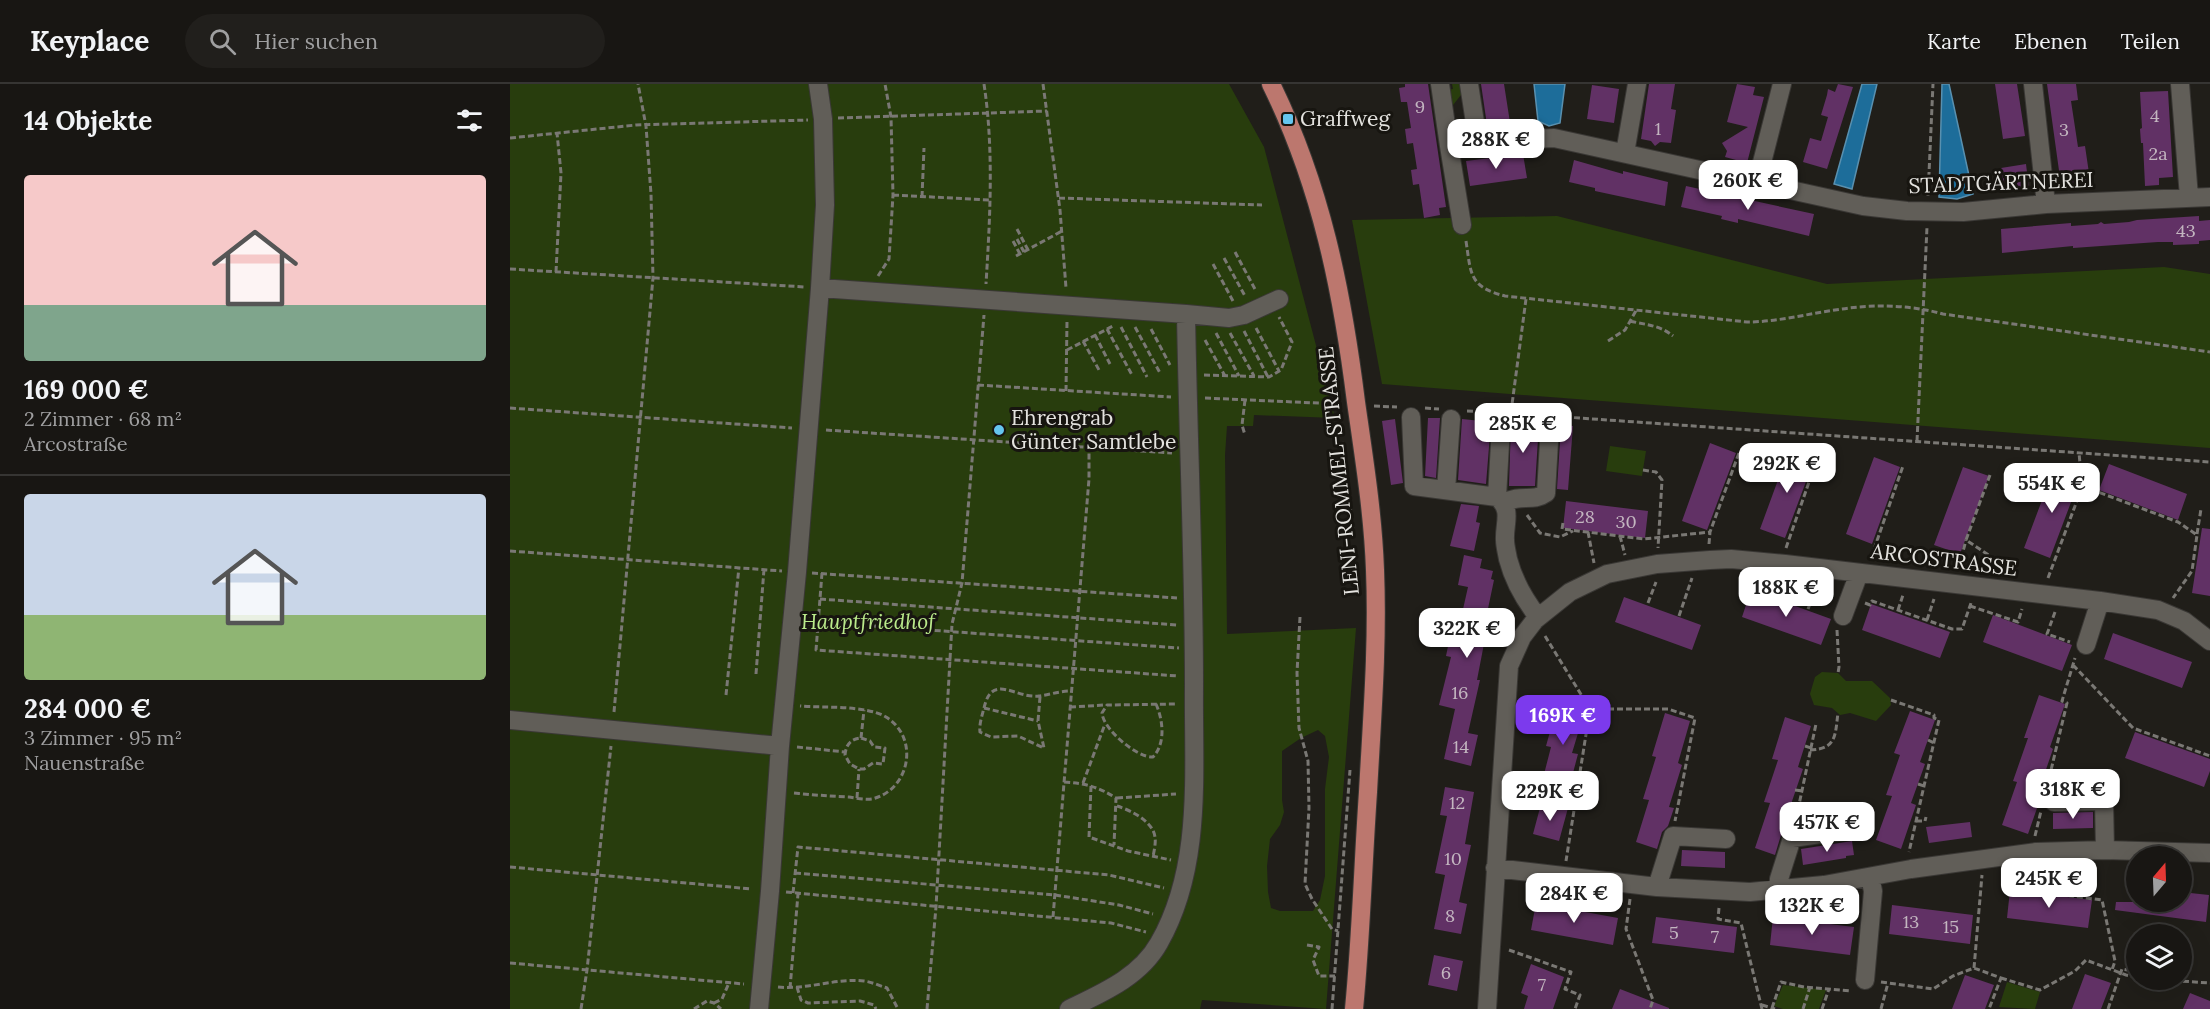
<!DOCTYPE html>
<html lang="de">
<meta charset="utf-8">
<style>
:root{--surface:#181613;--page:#211f1c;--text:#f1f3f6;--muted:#9f9fa0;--line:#363533;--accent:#7c3aed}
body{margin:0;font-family:Lora,serif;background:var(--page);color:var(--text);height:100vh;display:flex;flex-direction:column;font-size:22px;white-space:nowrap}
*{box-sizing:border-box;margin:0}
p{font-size:20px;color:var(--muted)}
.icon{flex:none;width:33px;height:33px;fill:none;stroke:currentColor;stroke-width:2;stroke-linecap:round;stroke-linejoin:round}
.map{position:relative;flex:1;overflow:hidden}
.details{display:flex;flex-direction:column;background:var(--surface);width:510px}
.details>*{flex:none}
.needle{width:39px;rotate:19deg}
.fabs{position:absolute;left:1616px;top:762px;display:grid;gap:12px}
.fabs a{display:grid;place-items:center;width:66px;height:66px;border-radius:50%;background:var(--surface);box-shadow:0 6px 24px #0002,0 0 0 2px var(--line);font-size:30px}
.price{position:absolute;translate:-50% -51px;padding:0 14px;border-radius:12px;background:#fff;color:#222;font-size:20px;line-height:39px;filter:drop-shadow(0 2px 3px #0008)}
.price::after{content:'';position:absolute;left:50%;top:36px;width:18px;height:14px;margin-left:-9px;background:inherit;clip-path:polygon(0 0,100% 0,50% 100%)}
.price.current{background:var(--accent);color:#fff}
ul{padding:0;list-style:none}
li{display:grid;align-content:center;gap:12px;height:318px;padding:0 24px}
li+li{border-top:2px solid var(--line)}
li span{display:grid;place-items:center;height:186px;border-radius:6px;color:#555}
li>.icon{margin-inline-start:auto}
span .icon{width:108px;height:108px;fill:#fffc;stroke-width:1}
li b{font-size:26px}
h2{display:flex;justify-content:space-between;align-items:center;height:72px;padding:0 24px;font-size:26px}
header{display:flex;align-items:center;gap:36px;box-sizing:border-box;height:84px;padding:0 30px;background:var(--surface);border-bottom:2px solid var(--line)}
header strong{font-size:28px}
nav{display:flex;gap:33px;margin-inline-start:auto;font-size:21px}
.search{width:420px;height:54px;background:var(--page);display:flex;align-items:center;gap:15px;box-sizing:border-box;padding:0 21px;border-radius:33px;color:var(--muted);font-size:22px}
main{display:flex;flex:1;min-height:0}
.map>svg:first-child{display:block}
</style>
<header>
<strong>Keyplace</strong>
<div class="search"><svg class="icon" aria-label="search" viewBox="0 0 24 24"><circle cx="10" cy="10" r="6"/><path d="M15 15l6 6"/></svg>Hier suchen</div>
<nav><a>Karte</a><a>Ebenen</a><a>Teilen</a></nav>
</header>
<main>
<section class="details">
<h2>14 Objekte<svg class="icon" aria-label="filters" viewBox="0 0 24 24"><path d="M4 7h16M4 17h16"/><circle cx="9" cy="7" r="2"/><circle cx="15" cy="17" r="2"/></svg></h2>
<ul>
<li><span style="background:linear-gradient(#f6c9c9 70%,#7fa58c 0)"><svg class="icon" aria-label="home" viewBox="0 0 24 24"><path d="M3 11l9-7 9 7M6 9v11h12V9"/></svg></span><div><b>169 000 €</b><p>2 Zimmer · 68 m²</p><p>Arcostraße</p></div></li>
<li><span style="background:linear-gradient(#c9d6e8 65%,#8fb573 0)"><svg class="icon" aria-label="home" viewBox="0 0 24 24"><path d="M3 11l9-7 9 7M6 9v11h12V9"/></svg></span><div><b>284 000 €</b><p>3 Zimmer · 95 m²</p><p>Nauenstraße</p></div></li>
</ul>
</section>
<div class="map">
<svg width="1700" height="925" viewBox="0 0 1700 925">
<rect width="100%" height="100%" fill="#201e19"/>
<!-- green -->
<path fill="#283d0d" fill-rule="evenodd" d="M 0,0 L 719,0 L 754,63 L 825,334 L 744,331 L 743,342 L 717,342 L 715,371 L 717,550 L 846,544 L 816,925 L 692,916 L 690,925 L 0,925 ZM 808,646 L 815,652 L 819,673 L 815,705 L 815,792 L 810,816 L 803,827 L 770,827 L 761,824 L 758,808 L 757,782 L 760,755 L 770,741 L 774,728 L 772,716 L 772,667 L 791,654 Z
M 942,0 L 953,0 L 954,7 L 940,25 L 936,6 L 943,5 Z
M 1047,132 L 1317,200 L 1654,183 L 1700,190 L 1700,364 L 872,300 L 842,136 Z
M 1100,362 L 1136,367 L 1132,392 L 1096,387 Z
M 1312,588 L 1328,589 L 1336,597 L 1362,597 L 1380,614 L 1381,621 L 1366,637 L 1340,629 L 1330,631 L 1322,624 L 1304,621 L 1300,610 L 1305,593 Z
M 1497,898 L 1530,908 L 1525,925 L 1489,923 Z
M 1273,901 L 1316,906 L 1309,925 L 1273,925 L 1264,922 Z"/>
<!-- water -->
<path fill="#1d6d9a" stroke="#5990af" stroke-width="1.5" d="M 1024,0 L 1055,0 L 1050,39 L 1039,42 L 1028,37 Z
M 1352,0 L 1367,0 L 1342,105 L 1324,100 Z
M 1432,0 L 1439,0 L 1463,110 L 1447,115 L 1429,113 Z"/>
<!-- building -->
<path fill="#613165" d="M 895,0 L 918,0 L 936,123 L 929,124 L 930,131 L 914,134 L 909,100 L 903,101 L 901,86 L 907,85 L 903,59 L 897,60 L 895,45 L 901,44 L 897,18 L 891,18 L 889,4 L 895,3 Z
M 971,0 L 994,0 L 1001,45 L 986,46 L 985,40 L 977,41 Z
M 1139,0 L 1165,0 L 1161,25 L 1166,26 L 1161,59 L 1150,58 L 1145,62 L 1141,57 L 1131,55 Z
M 1227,0 L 1245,3 L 1243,11 L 1254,13 L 1237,79 L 1215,73 L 1217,67 L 1212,59 L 1238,43 L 1217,38 Z
M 1328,0 L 1343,3 L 1317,85 L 1293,78 L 1300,54 L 1311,57 L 1318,33 L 1311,31 L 1317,11 L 1318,5 L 1325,8 Z
M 1485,0 L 1507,0 L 1515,52 L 1493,55 Z
M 1537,0 L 1566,0 L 1568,16 L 1561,17 L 1568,63 L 1575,62 L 1580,96 L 1551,101 Z
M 1082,1 L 1109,5 L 1104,39 L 1077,35 Z
M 1658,7 L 1663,93 L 1649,94 L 1649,101 L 1635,102 L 1633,59 L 1631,59 L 1630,45 L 1632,44 L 1630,8 Z
M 1013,70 L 1017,94 L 960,102 L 956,77 Z
M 1064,76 L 1113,90 L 1113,87 L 1158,98 L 1155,122 L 1085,107 L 1085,104 L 1059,98 Z
M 1516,80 L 1519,105 L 1495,108 L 1491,84 Z
M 1176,102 L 1304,130 L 1299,152 L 1228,135 L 1228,139 L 1211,135 L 1212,132 L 1171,123 Z
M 1689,132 L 1689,137 L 1700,136 L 1700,156 L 1689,157 L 1689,160 L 1663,161 L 1663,158 L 1648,158 L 1563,164 L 1563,162 L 1492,169 L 1491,145 L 1561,139 L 1561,142 L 1588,140 L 1591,138 L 1594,140 L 1619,138 L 1627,136 Z
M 918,334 L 930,334 L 926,394 L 915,392 Z
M 885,335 L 893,399 L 881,401 L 872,337 Z
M 952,335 L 981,338 L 976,400 L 948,396 Z
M 1001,339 L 1029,340 L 1025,402 L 999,402 Z
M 1051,341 L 1063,342 L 1058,406 L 1047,405 Z
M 1200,359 L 1226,369 L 1197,446 L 1172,437 Z
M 1279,366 L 1304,376 L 1275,454 L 1250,445 Z
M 1364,373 L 1390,383 L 1362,460 L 1336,450 Z
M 1599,380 L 1677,410 L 1668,436 L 1589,406 Z
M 1453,383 L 1479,392 L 1450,470 L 1424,461 Z
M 1543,387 L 1569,397 L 1540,474 L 1514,464 Z
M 1056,417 L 1138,427 L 1135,454 L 1053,444 Z
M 951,420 L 969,422 L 966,438 L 970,439 L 964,467 L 940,462 Z
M 1692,444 L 1700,445 L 1700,512 L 1682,509 Z
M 954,471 L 972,475 L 970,484 L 983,487 L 981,495 L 984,496 L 975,539 L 978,539 L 967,596 L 970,596 L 958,649 L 968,651 L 961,682 L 934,675 L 945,625 L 929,621 L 941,573 L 936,572 L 944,533 L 951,534 L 958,503 L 948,501 Z
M 1241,506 L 1321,535 L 1311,561 L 1232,533 Z
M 1114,513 L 1191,541 L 1182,566 L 1105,538 Z
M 1361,520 L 1440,548 L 1430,574 L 1352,546 Z
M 1483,531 L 1562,561 L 1552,587 L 1473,558 Z
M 1603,549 L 1682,578 L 1672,604 L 1594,575 Z
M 1529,611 L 1555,620 L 1540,663 L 1543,665 L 1529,706 L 1533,707 L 1518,750 L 1492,741 L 1507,698 L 1503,697 L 1518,654 L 1514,654 Z
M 1048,619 L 1075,626 L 1062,669 L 1068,670 L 1059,704 L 1032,698 L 1041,663 L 1036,662 Z
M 1400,627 L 1425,636 L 1410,678 L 1415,680 L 1401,719 L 1406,721 L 1391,765 L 1366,756 L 1382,712 L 1376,711 L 1390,671 L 1384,669 Z
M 1155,629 L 1180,637 L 1168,679 L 1172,681 L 1159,723 L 1164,724 L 1158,742 L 1152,748 L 1147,765 L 1126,758 L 1139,716 L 1133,715 L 1146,673 L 1142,672 Z
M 1275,633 L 1301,642 L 1288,683 L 1293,685 L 1279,726 L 1284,727 L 1278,744 L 1271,751 L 1265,771 L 1245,764 L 1260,719 L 1254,718 L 1268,676 L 1262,675 Z
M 1625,648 L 1700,675 L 1700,687 L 1694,703 L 1615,674 Z
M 935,703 L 964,708 L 955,760 L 961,761 L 949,818 L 957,820 L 951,850 L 924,845 L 935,791 L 925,789 L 937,732 L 930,731 Z
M 1031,720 L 1058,724 L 1049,757 L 1023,750 Z
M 1583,728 L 1583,744 L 1543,745 L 1543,729 Z
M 1460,738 L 1462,753 L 1419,759 L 1416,743 Z
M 1342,757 L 1344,771 L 1336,772 L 1336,774 L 1293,781 L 1291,765 Z
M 1172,766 L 1215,768 L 1215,784 L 1171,782 Z
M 1500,806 L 1582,816 L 1578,844 L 1497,834 Z
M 1671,808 L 1699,811 L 1696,838 L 1605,826 L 1606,818 L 1671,818 Z
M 1026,819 L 1108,834 L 1103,861 L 1021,846 Z
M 1382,821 L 1463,831 L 1460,860 L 1379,850 Z
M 1146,833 L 1227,843 L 1224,869 L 1142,859 Z
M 1263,833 L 1344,843 L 1340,871 L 1260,861 Z
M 924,871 L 953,877 L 947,907 L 918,901 Z
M 1021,880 L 1054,893 L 1043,925 L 1014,925 L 1018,912 L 1011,909 Z
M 1575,890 L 1601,899 L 1591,925 L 1562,925 Z
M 1455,891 L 1484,901 L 1475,925 L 1442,925 Z
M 1110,905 L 1159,924 L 1159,925 L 1102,925 Z
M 1680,909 L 1700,917 L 1700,925 L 1673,925 Z"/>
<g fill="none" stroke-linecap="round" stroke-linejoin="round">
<defs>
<path id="minor" d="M 930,0 L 939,62 L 968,58 L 1044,54 L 1353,122 L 1397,127 L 1453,128 L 1536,120 L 1700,113
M 959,0 L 968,58
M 1523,0 L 1536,120
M 1670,0 L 1679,113
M 939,62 L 952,141
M 1115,69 L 1127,0
M 1247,98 L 1272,0
M 310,204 L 676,230 C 678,354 684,478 684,602 C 683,688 693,782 649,859 C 630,893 592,909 559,925
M 676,230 L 719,234 L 734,231 L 769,215
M 901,333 L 904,402 L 987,413 C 1003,426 994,439 995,456 C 995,462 997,469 998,475 C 1004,498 1014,515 1028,533
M 936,406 L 941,335
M 987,413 L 991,342
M 994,419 C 1011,409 1022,419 1036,409 L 1040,341
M 1333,532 L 1349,489
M 1576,561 L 1590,517
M 0,636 L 270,662
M 1544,718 L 1594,717 L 1595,766
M 985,784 L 1147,803 L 1240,808 L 1314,801 L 1401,785 L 1526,768 L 1595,766 L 1700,769
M 1147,803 L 1163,752 L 1216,755
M 1268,807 L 1269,795 L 1282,754 L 1332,747
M 1355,896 L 1363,807 L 1360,793
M 249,925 L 260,807 L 270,662 L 287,488 L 310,204 L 315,121 L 313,35 L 308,0
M 977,925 L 999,582 L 1012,553 L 1025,536 L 1060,508 L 1097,490 L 1147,480 L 1200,476 L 1221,475 L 1275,480 L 1590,517 L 1648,526 L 1674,537 L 1700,557"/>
<path id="major" d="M 761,0 C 811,102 832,206 846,318 C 854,374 863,430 865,486 C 868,561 862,634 858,708 C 853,780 851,853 844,925"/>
</defs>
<!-- minor casing -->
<use href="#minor" stroke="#3a3835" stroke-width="20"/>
<!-- major casing -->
<use href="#major" stroke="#3a3835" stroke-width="20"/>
<!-- path -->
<path stroke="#7a7874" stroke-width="3" stroke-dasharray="6 3" stroke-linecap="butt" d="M 474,0 C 484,66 480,134 476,200
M 533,0 L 550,126 L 556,204
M 328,34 L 537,27
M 0,54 L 126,41 L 298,36
M 383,111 L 480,116
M 1418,112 L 1423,0
M 412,113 L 414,64
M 549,114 L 752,121
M 507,145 L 518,166
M 507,155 L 514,168
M 503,157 L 510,170
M 956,157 C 961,190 959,203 995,212 L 1237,238 C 1269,238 1300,229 1332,225 C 1365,220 1401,221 1433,230 L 1700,268
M 725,168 L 746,207
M 506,172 L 552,147
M 714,174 L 735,212
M 703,180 L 723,217
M 0,185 L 295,203
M 46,188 L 51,89 L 47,49
M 368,192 L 379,175 L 383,111 L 381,33 L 375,0
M 1120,237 C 1136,241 1150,241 1163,252
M 611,243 L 637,293
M 625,243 L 650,289
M 746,244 L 769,287
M 597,245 L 622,291
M 641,245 L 660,281
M 734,247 L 758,293
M 706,249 L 729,292
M 720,249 L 744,292
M 585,251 L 600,280
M 695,256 L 715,292
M 573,257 L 589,286
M 1098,257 L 1115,246 L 1127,225
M 557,266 L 603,242
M 694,291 L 759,293 L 771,286 L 782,258 L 769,233
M 468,301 L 661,313
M 556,307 L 557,237
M 695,314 L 829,320
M 735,316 L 732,341 L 735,351
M 864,322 L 887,323
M 0,324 L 282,344
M 915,324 L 929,325
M 957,327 L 980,328
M 1001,328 L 1016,215
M 1001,330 L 1028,331
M 1055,333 L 1700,378
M 316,346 L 662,369
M 1407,357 L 1417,143
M 832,358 L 843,445
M 1133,386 L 1146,388 L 1152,396 L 1148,464
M 1480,391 L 1456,456 L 1507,490
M 1568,413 C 1573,399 1570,383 1569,368
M 1017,431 L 1030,449 L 1050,453 L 1063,447
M 1053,439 L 1052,445 L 1134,455 L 1200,448
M 1078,448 L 1084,479
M 1687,450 L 1691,425
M 1110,452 L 1115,471
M 1199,460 L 1200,448 L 1229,369
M 1276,464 L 1305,381
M 0,467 L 272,487
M 1361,474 L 1393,382
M 1449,483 L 1456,456
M 302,489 L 667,514
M 312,489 L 306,566 L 668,592
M 1538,494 L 1568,414 L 1588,408 L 1668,438 L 1687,451 L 1682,487 L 1663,514
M 1268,514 L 1274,496
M 310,515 L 667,541
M 1138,519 L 1146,498
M 1355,519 L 1360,521 L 1362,517 L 1442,545 L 1452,545 L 1461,519
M 1460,522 L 1508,538 L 1512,525
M 1298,525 L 1307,502
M 1388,526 L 1393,511
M 1545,528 L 1537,550 L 1560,558
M 1169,532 L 1182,494
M 790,533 L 787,589 L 789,644 L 798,677 L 799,724 L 795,800 L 802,815 L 822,845 L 828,847
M 1417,536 L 1424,515
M 308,538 L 669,564
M 1327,546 L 1329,583 L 1328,589
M 1035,552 L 1080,625 L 1056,777
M 1563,581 L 1623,644 L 1700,672
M 246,590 L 254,485
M 216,611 L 229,483
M 530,613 L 528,637 L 534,664 L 508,652 L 481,653 L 470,648 C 469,640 472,632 474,624 C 482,588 506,615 529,612 C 539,611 549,607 561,607
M 1381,616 L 1424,631 L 1424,634 L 1429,636 L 1399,768
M 646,620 C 653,636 656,659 643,673 C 627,674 593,645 592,629 L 597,621 L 667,620
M 560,623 L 595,621
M 474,624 L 528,637
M 1080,625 L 1158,625 L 1185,634 L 1165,737
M 104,628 L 143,194 L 141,110 L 136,42 L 128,0
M 351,654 L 360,657 L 364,663 L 375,664 L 373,680 L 363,679 L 354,685 L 349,685 L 340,680 L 335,671 C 336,660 341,655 351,654 Z
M 351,654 L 354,626
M 1418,656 L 1424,659
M 1295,662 L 1301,664
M 287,663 L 335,668
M 1300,666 C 1327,665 1325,651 1328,629
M 554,698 C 574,699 589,703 606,714 L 604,761
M 573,699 L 595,640
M 1408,700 L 1414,702
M 581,702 L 579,753 L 618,767 L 661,776
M 1537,703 L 1557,619 L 1552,617 L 1565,574
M 1285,706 L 1292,707
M 284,709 C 302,711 320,712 339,713 C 346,714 355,716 362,715 C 400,706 410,654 376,633 C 356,621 314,624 290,622
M 347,714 L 349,685
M 607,714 L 666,710
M 607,722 C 620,726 643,737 645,753 C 646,759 644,767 643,773
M 1286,735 L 1306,640
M 1406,737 L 1415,737 L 1416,733
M 1525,752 L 1531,727
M 0,783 L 242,805
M 1562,783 L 1560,812 L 1592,816 L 1605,877 L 1602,886
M 285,789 L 545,811 L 609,821 L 643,830
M 276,808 L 601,839 L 636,848
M 283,809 L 288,763 L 599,791 L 654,804
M 1120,815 L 1116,845 L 1143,916 L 1140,925
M 1209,824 L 1208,835 L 1231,839 L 1252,925
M 543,833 L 579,395 L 579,364
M 797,861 L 809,863 L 803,876 L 809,892 L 825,892
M 999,866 L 1061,888 L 1055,905 L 1070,911 L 1065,925
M 0,879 L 234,900
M 1464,884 L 1472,791
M 1491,894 L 1530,906 L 1565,887 L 1576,876 L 1616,891 L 1626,893
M 1655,896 L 1700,899
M 1371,898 L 1423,905 L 1443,892 L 1464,884 L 1491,894 L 1479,925
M 268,903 C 297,906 325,894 354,897 C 362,898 370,902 377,904 L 388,925
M 287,903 L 291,916 L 298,919 L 350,917 L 364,921 L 366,925
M 280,904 L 288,810
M 204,919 L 212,915 L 219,899
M 1252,921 L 1265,925
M 1262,924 L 1271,898 L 1294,903 L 1341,907
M 71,925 L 77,886 L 101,662
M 184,925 L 197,917 L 204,919 L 211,925
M 417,925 L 426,823 L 442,540 L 452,499 L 474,231
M 822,925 L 840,686
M 1293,925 L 1300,903
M 1312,925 L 1319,905
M 1371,925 L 1378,899
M 1598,925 L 1612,885 L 1618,886"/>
<!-- minor -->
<use href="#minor" stroke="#615e58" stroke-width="18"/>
<!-- major -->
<use href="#major" stroke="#bc776e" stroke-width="18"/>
</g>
<!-- markers -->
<g fill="#65c5ef" stroke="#171510" stroke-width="2">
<rect x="772" y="29" width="12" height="12" rx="3"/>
<circle cx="489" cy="346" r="6"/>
</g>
<g text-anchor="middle" stroke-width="6" stroke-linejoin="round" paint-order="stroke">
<!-- number labels -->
<g font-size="18" fill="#c3b6c0">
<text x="910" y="29">9</text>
<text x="1645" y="38">4</text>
<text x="1148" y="51">1</text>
<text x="1554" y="52">3</text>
<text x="1648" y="76">2a</text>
<text x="1676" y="153">43</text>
<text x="1075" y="439">28</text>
<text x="1116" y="444">30</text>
<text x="950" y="615">16</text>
<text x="951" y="669">14</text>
<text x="947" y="725">12</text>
<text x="943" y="781">10</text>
<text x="940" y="838">8</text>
<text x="1401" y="844">13</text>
<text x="1441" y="849">15</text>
<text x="1164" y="855">5</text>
<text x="1205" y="859">7</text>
<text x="936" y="895">6</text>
<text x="1032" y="907">7</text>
</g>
<!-- poi labels -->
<g font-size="21" fill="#e4e3df" stroke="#171510" text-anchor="start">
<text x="790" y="42">Graffweg</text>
<text x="501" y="341">Ehrengrab<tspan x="501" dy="24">Günter Samtlebe</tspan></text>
</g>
<!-- street labels -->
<g font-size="21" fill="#e4e3df" stroke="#171510">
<text transform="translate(1491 99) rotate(-2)" y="7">STADTGÄRTNEREI</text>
<text transform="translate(829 387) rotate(-96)" y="7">LENI-ROMMEL-STRASSE</text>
<text transform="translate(1434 476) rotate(7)" y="7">ARCOSTRASSE</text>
</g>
<!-- park labels -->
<g font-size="21" font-style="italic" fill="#baea8b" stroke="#171510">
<text x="358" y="545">Hauptfriedhof</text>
</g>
</g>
</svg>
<div class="fabs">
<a><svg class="needle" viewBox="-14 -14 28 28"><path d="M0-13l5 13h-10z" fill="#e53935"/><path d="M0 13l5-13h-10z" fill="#9f9fa0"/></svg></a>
<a><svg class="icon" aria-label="layers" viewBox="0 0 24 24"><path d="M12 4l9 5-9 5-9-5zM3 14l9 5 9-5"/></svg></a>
</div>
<b class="price" style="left:986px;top:86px">288K €</b>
<b class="price" style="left:1238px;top:127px">260K €</b>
<b class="price" style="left:1013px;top:370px">285K €</b>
<b class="price" style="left:1277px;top:410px">292K €</b>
<b class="price" style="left:1542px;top:430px">554K €</b>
<b class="price" style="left:1276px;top:534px">188K €</b>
<b class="price" style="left:957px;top:575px">322K €</b>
<b class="price current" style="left:1053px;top:662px">169K €</b>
<b class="price" style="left:1563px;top:736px">318K €</b>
<b class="price" style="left:1040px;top:738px">229K €</b>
<b class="price" style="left:1317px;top:769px">457K €</b>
<b class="price" style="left:1539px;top:825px">245K €</b>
<b class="price" style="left:1064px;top:840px">284K €</b>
<b class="price" style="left:1302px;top:852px">132K €</b>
</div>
</main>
